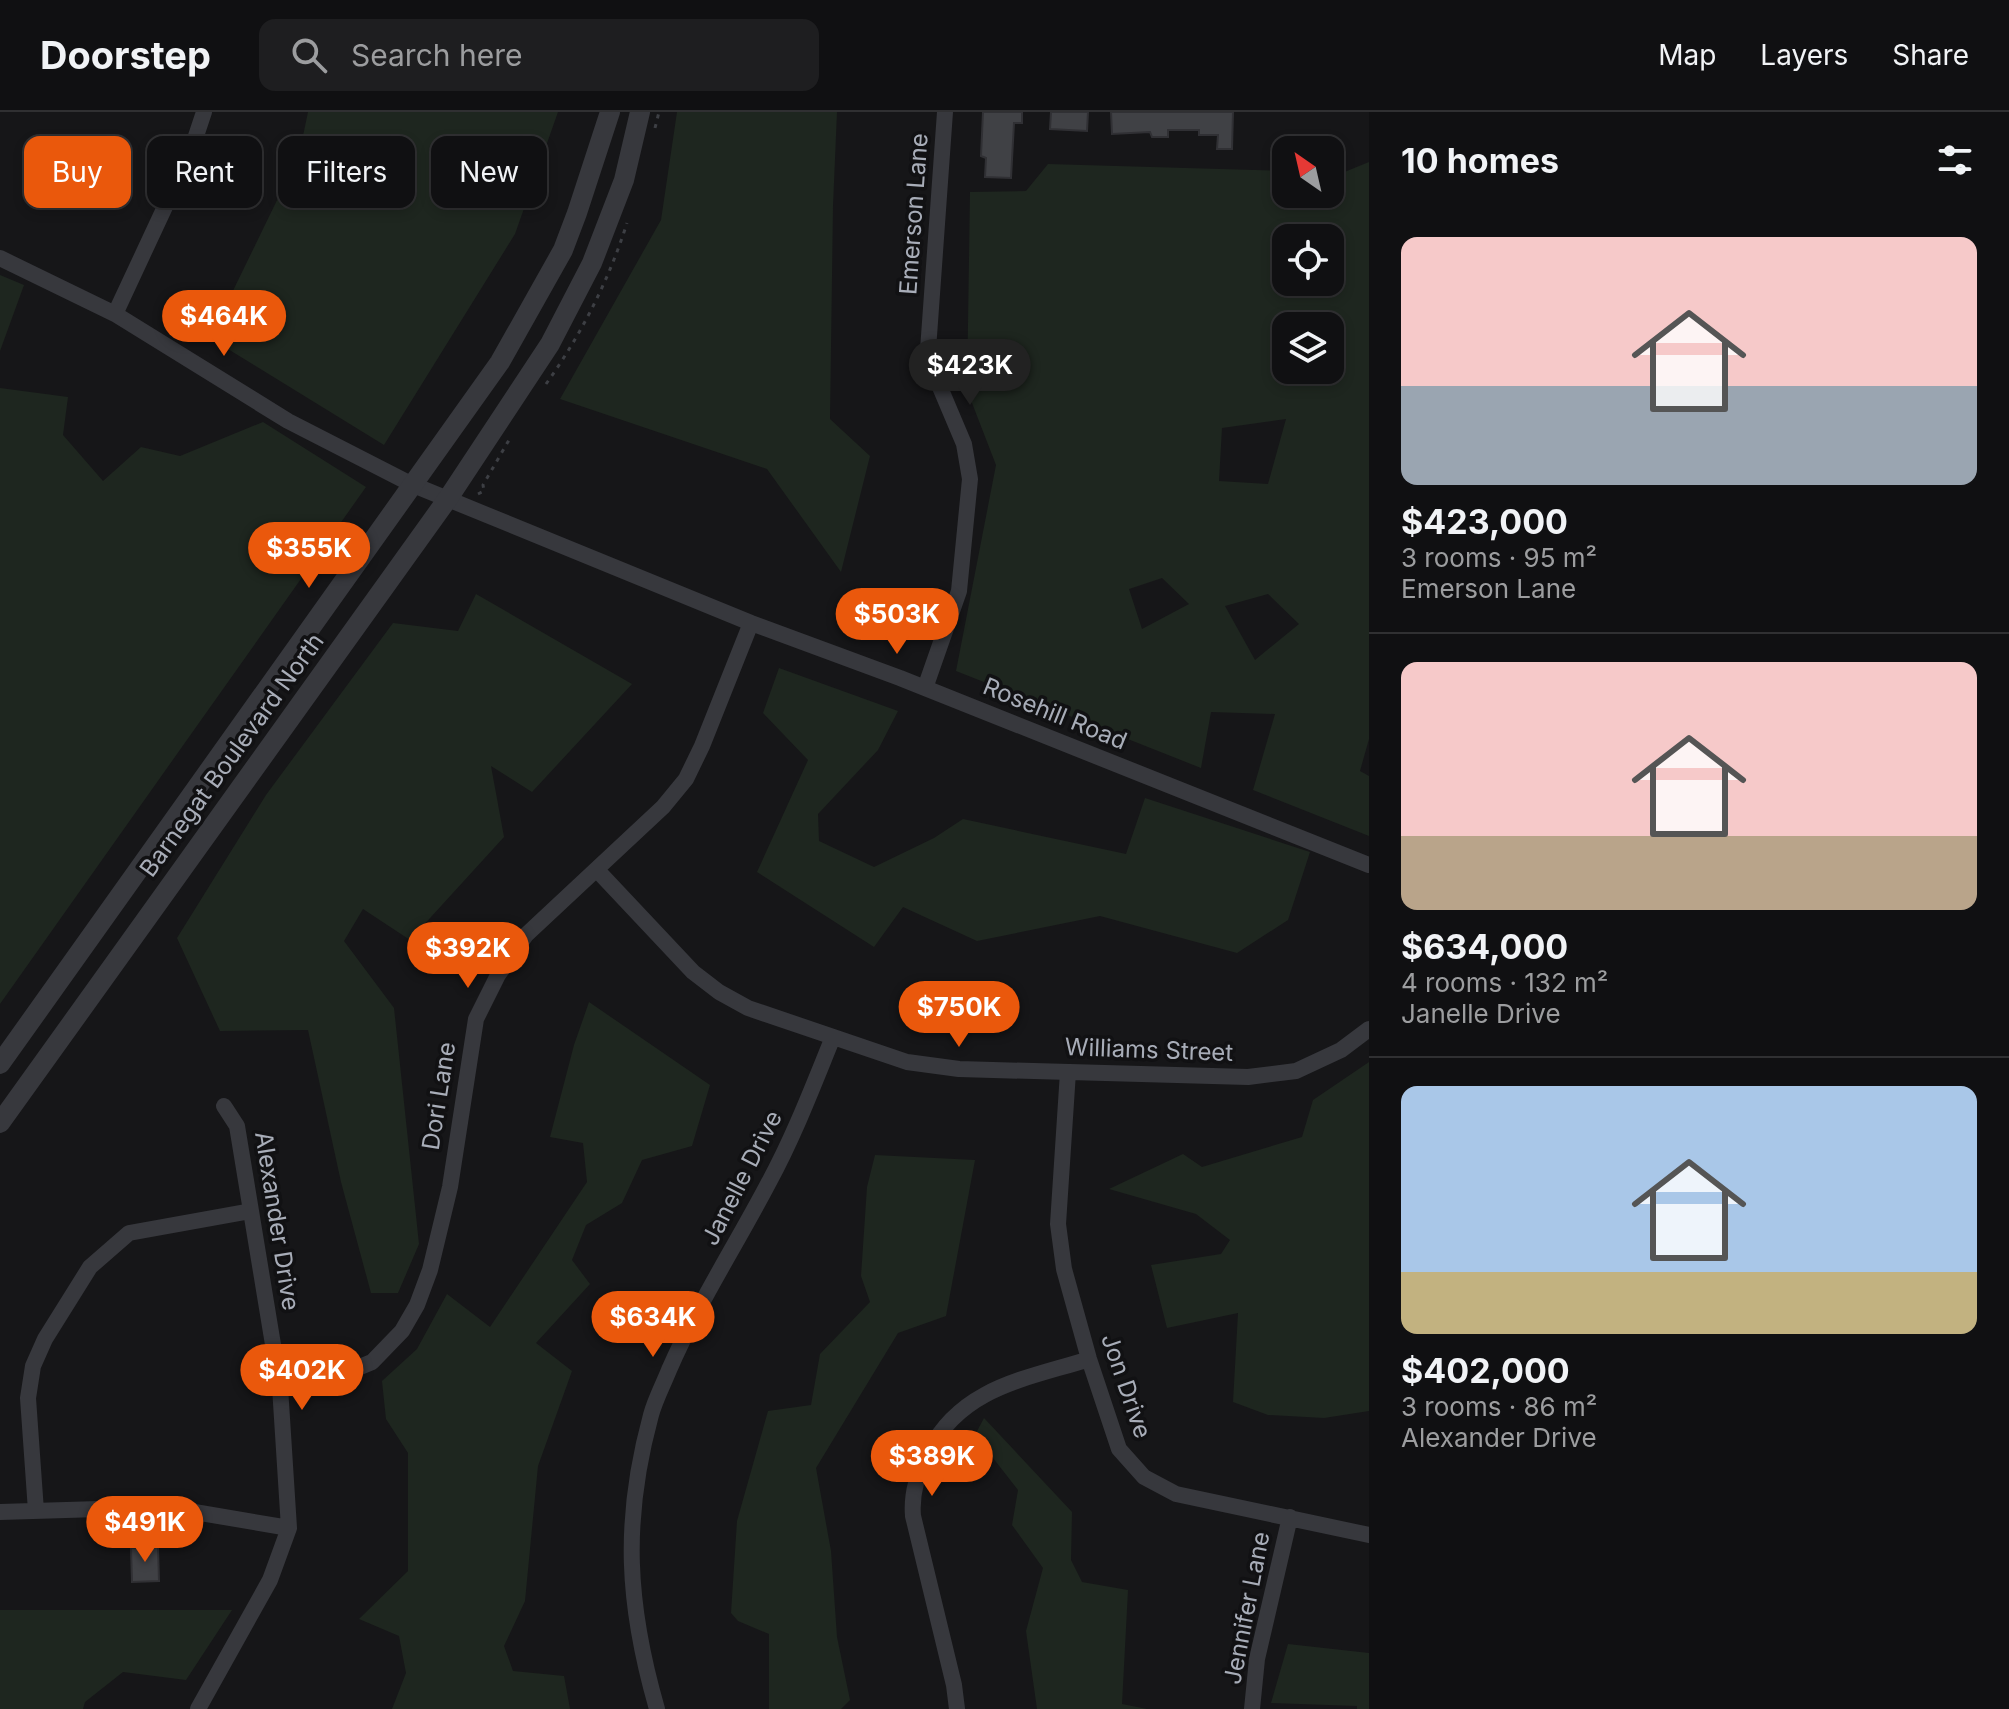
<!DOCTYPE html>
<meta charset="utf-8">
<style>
:root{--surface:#101012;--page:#1e1e20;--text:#f1f3f6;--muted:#9c9d9f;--line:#303032;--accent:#ea580c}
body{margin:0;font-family:Inter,sans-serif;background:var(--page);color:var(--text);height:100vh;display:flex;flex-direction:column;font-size:30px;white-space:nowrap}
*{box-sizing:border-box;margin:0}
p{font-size:26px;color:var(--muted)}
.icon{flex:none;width:44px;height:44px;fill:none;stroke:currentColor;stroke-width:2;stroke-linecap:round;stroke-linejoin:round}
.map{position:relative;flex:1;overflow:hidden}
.panel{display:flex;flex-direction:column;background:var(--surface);width:640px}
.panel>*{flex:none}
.hud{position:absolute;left:24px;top:24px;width:760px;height:72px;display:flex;gap:16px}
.needle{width:52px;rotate:326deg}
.fabs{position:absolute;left:1272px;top:24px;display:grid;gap:16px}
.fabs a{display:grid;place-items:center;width:72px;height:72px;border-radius:16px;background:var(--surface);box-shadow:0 4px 12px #0003,0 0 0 2px var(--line);font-size:40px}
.price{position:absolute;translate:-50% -68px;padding:0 18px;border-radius:28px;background:var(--accent);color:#fff;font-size:26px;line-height:52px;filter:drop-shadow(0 2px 4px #0008)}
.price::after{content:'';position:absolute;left:50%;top:48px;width:24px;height:18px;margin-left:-12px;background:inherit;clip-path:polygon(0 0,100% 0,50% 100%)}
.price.active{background:#222;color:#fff}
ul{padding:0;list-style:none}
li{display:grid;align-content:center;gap:16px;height:424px;padding:0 32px}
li+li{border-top:2px solid var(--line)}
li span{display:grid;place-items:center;height:248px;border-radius:16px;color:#555}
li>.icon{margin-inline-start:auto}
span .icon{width:144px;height:144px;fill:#fffc;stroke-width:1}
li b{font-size:34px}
h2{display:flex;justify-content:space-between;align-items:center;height:96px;padding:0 32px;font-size:34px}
.chip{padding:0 28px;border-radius:16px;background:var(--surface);box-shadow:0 4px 12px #0003,0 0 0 2px var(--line);font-size:28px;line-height:72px}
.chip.active{background:var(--accent);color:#fff}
header{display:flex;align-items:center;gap:48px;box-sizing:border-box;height:112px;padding:0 40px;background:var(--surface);border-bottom:2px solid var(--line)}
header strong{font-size:38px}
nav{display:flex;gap:44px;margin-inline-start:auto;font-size:28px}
.search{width:560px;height:72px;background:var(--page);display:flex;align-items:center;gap:20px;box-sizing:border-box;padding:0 28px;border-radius:16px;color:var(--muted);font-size:30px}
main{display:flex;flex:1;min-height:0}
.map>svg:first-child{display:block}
</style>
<header>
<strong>Doorstep</strong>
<div class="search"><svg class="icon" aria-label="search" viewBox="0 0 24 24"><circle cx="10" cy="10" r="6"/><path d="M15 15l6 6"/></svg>Search here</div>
<nav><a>Map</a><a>Layers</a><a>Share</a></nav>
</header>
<main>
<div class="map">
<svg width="1369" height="1597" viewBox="0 0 1369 1597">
<rect width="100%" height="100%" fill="#161618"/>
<!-- green -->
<path fill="#1e261f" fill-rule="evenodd" d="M 308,0 L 558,0 L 515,122 L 384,333 L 210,226 L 299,43 Z
M 677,0 L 837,0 L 833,94 L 830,307 L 870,344 L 841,460 L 767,357 L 560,287 L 661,108 Z
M 1369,50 L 1369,627 L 1360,659 L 1369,664 L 1369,724 L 1253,678 L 1275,602 L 1211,600 L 1201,656 L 956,559 L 996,353 L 967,278 L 970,80 L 1026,79 L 1048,52 L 1286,59 L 1286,82 L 1330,82 L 1330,60 L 1342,61 ZM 1286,126 L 1330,126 L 1330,170 L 1286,170 ZM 1286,214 L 1330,214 L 1330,258 L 1286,258 ZM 1286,307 L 1268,372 L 1219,369 L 1222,316 ZM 1162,466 L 1189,492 L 1142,517 L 1129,477 ZM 1268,482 L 1299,512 L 1255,548 L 1225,494 Z
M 0,163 L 24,173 L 0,239 Z
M 0,276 L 68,285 L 63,323 L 103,369 L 141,335 L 180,344 L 263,310 L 366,375 L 0,892 Z
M 476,482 L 632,572 L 532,680 L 491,654 L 504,725 L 410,828 L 363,797 L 344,829 L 394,896 L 419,1132 L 398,1181 L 371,1181 L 341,1070 L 308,918 L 220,919 L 177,826 L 266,683 L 393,511 L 458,519 Z
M 779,556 L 898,599 L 878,638 L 818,702 L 819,729 L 874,755 L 934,726 L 963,707 L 1126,742 L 1145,686 L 1310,740 L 1288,808 L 1237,841 L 1100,804 L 977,829 L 903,795 L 874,835 L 757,760 L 808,648 L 763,601 Z
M 589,890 L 710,973 L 692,1034 L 642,1048 L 622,1091 L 586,1113 L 572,1148 L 590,1172 L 536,1231 L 572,1259 L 538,1354 L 525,1489 L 504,1534 L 513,1559 L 564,1564 L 570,1597 L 392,1597 L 406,1561 L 399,1524 L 359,1507 L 408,1459 L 408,1341 L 386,1307 L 382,1269 L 417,1237 L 447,1182 L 490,1215 L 587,1070 L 583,1031 L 550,1025 L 574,933 Z
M 1369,950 L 1369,1299 L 1324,1306 L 1268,1303 L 1233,1290 L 1238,1201 L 1167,1216 L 1151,1153 L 1221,1142 L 1230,1128 L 1196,1102 L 1109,1077 L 1183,1042 L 1202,1055 L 1302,1025 L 1313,988 Z
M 875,1043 L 975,1048 L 946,1204 L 898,1221 L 816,1356 L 831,1439 L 837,1525 L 850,1588 L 841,1597 L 769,1597 L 769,1522 L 738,1509 L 731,1501 L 737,1409 L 768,1299 L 811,1293 L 820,1242 L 870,1190 L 861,1164 L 867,1075 Z
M 984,1306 L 1072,1400 L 1071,1448 L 1082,1470 L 1128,1478 L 1122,1592 L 1147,1597 L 1037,1597 L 1026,1519 L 1043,1456 L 1012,1413 L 1018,1378 L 975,1323 Z
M 0,1498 L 232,1498 L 186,1568 L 123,1560 L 85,1590 L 83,1597 L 0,1597 Z
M 1288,1532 L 1369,1541 L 1369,1597 L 1357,1597 L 1357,1594 L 1271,1591 Z"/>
<!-- building -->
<path fill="#404145" stroke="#303034" stroke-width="2" d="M 983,0 L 1022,0 L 1022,11 L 1014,11 L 1011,66 L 985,65 L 986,46 L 981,44 Z
M 1051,0 L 1088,0 L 1087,19 L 1050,17 Z
M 1111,0 L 1233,0 L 1232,37 L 1217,37 L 1218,23 L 1199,23 L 1199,18 L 1168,18 L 1168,25 L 1152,25 L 1150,20 L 1112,22 Z
M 158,1435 L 159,1469 L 132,1470 L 131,1436 Z"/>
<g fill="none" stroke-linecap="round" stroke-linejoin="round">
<!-- path -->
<path stroke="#3d3f44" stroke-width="3" stroke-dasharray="4 6" stroke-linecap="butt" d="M 655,16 L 659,0
M 546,272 C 581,223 609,168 627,111
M 478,382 L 484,379 L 483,373 L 509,328"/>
<!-- minor -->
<path stroke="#37383d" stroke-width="16" d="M 0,146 L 115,202 L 288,309 L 411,372 L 751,511 L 900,566 L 1369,753
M 115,202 L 191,39 L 204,0
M 925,576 L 959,479 L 970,367 L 964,332 L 931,254 L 928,238 L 945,0
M 597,758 L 693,860 L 719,880 L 748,896 L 907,950 L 959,957 L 1248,965 L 1296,959 L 1341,938 L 1369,917
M 1068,960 L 1058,1112 L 1064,1157 L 1089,1247 L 1119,1337 L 1144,1365 L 1176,1382 L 1369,1423
M 280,1275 L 338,1264 L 372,1250 L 402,1219 L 417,1193 L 430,1158 L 450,1075 L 476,907 L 498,863 L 526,823 L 663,695 L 686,667 L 702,634 L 751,511
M 36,1399 L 28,1286 L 33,1254 L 45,1227 L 90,1155 L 129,1121 L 251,1099
M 0,1400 L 165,1395 L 289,1416
M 198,1597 L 270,1468 L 289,1416 L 280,1275 L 237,1014 L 224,994
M 657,1597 C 627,1493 622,1409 651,1303 C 655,1288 663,1273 669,1258 C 697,1193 736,1133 769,1070 C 794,1024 813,974 833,925
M 957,1597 L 954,1573 L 913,1404 C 911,1380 918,1361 929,1339 C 962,1275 1026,1267 1089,1247
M 1252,1597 L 1257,1547 L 1290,1405"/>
<!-- tertiary -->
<path stroke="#37383d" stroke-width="20" d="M 0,952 L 500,250 L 563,138 L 577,101 L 610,0
M 0,1011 L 449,385 L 550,232 L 592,151 L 624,68 L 640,0"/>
</g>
<g text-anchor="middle" stroke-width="7" stroke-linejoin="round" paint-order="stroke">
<!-- street labels -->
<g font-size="24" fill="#a8adb8" stroke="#111113">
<text transform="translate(914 102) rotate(-86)" y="8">Emerson Lane</text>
<text transform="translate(1055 602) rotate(22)" y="8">Rosehill Road</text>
<text transform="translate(232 643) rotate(-54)" y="8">Barnegat Boulevard North</text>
<text transform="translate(1149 938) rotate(2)" y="8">Williams Street</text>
<text transform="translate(439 984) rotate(-81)" y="8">Dori Lane</text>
<text transform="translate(742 1066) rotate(-63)" y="8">Janelle Drive</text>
<text transform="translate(277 1109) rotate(81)" y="8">Alexander Drive</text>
<text transform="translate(1126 1274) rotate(71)" y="8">Jon Drive</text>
<text transform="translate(1247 1496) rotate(-79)" y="8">Jennifer Lane</text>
</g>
</g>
</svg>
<div class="fabs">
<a><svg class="needle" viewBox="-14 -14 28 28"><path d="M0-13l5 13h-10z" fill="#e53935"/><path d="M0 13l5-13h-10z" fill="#9c9d9f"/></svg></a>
<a><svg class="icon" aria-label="locate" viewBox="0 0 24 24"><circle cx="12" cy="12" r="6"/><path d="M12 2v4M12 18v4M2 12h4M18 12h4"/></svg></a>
<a><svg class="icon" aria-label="layers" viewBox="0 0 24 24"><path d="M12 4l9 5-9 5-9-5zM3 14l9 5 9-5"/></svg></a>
</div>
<b class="price" style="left:224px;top:246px">$464K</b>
<b class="price active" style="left:970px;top:295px">$423K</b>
<b class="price" style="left:309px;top:478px">$355K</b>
<b class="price" style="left:897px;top:544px">$503K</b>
<b class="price" style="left:468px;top:878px">$392K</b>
<b class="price" style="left:959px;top:937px">$750K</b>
<b class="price" style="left:653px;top:1247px">$634K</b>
<b class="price" style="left:302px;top:1300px">$402K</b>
<b class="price" style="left:932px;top:1386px">$389K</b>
<b class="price" style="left:145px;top:1452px">$491K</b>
<div class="hud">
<a class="chip active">Buy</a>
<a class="chip">Rent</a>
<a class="chip">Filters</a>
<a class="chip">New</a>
</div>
</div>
<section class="panel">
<h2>10 homes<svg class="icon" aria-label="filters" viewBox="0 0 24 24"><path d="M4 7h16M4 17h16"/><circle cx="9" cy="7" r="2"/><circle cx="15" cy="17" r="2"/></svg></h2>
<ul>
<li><span style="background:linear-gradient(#f6c9c9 60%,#9aa5b1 0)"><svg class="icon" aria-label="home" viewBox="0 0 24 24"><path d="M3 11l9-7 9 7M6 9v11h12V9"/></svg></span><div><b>$423,000</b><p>3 rooms · 95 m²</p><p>Emerson Lane</p></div></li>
<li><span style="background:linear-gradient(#f6c9c9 70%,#b9a48a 0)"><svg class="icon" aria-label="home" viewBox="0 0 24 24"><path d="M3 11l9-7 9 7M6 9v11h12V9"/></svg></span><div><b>$634,000</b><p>4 rooms · 132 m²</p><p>Janelle Drive</p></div></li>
<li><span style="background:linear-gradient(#a9c7e8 75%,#c2b280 0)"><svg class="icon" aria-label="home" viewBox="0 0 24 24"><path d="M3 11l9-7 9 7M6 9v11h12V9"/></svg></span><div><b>$402,000</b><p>3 rooms · 86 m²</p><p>Alexander Drive</p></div></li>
</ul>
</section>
</main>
